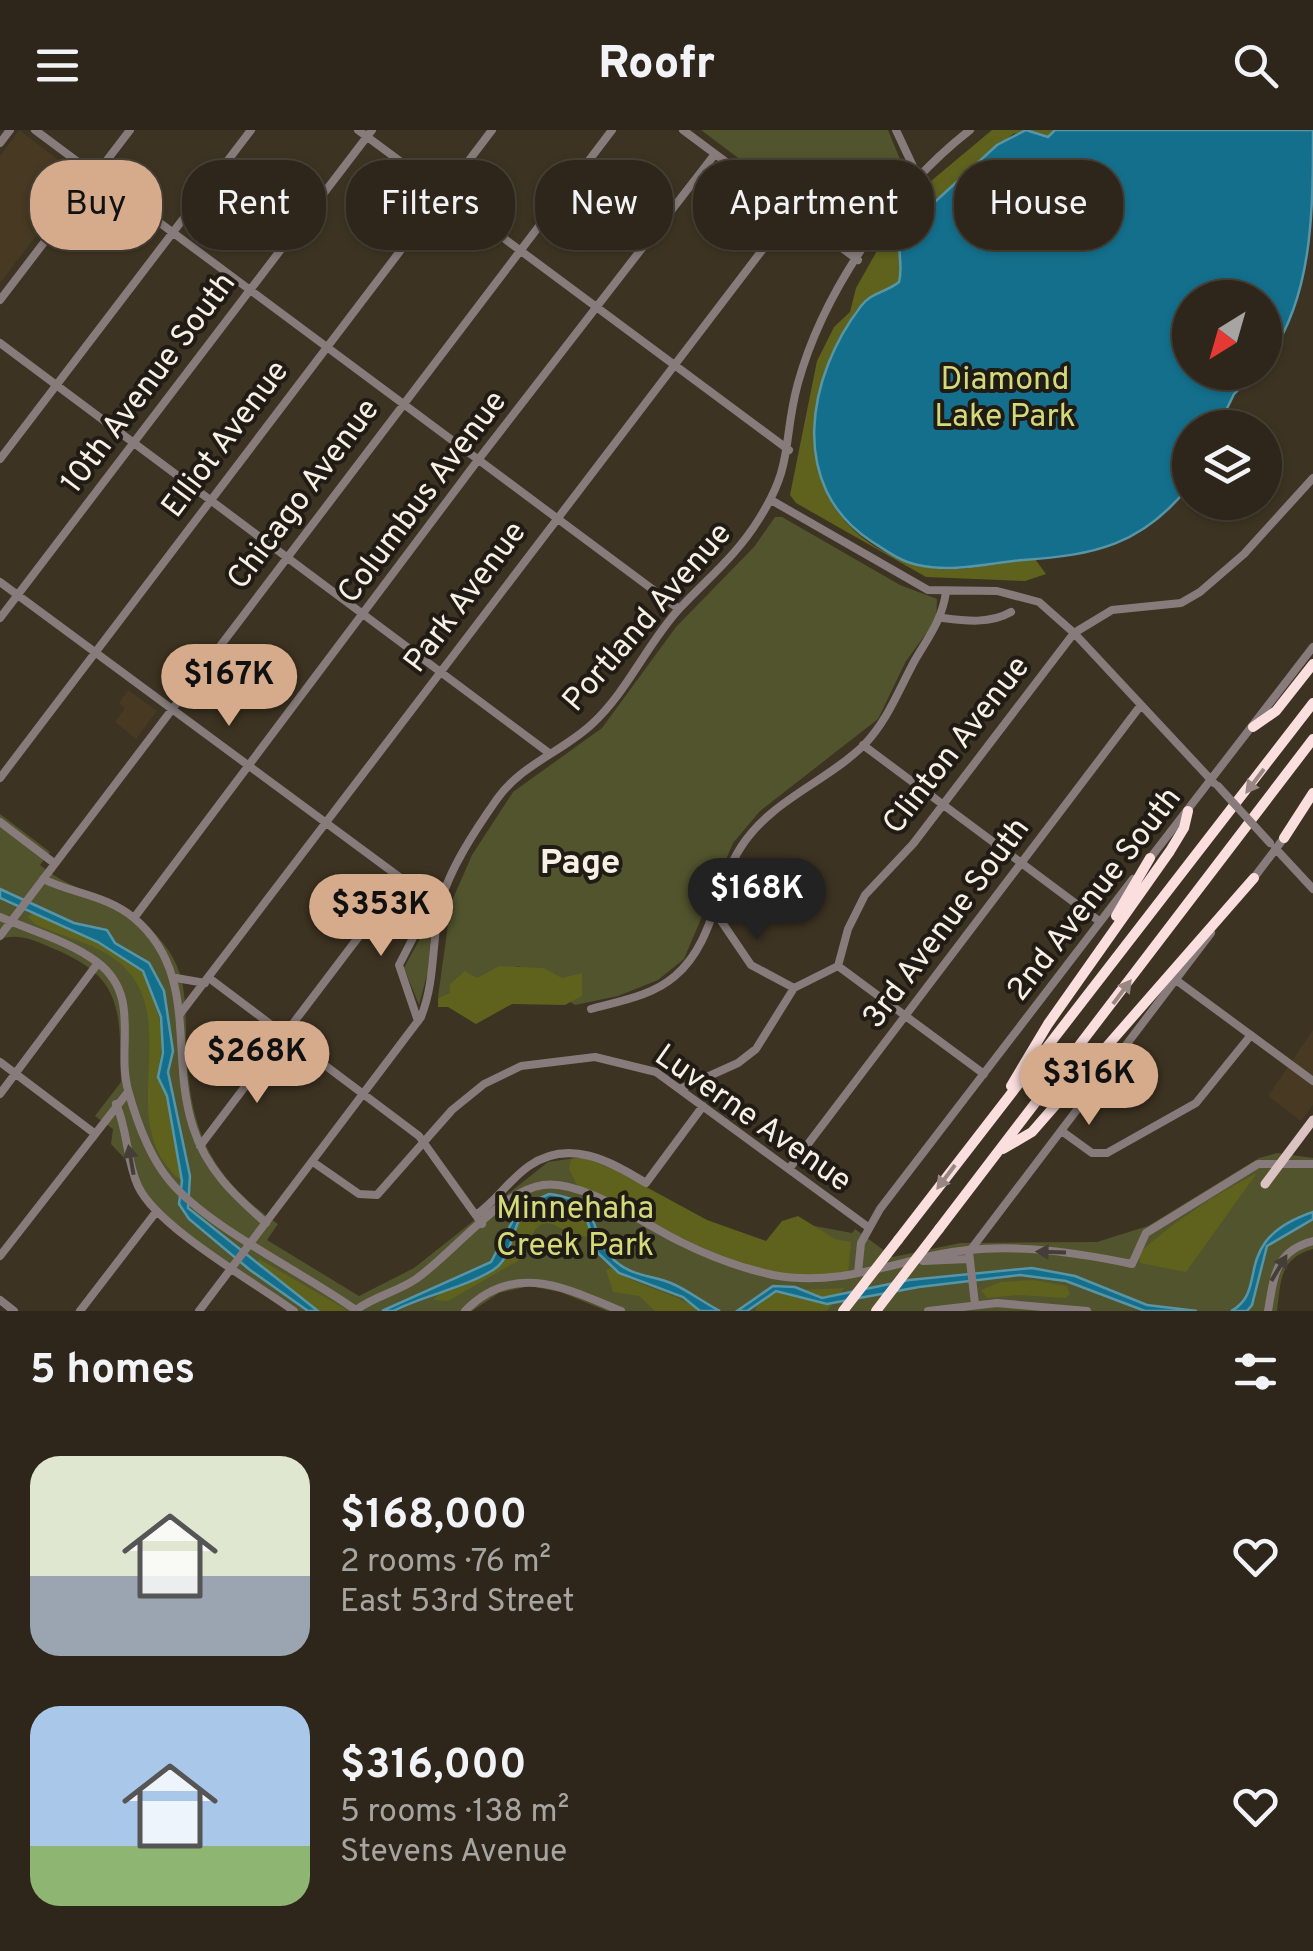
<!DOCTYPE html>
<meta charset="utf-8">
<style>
:root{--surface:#2e261a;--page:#362e23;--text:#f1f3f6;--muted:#a7a5a2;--line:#494339;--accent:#d6ab8b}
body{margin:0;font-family:Overpass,sans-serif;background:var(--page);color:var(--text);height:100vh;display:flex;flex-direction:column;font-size:38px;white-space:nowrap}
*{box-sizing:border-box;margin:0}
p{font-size:32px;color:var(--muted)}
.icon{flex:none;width:55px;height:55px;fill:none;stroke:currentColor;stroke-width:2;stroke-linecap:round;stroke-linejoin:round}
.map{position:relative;height:1181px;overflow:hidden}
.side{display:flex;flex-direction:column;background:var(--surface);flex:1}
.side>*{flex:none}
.banner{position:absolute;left:30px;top:30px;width:1255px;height:90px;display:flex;gap:20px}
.needle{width:65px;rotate:217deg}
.fabs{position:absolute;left:1172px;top:150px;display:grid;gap:20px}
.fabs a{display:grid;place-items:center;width:110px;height:110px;border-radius:50%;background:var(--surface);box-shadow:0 2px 8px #0004,0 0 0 2px var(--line);font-size:50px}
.price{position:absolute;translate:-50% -85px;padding:0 22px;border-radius:35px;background:var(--accent);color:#111;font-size:32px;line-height:65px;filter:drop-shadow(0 2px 5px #0008)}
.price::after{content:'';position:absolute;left:50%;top:60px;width:30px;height:22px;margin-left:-15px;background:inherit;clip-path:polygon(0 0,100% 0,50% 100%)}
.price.selected{background:#222;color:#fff}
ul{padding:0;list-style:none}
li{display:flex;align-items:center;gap:30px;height:250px;padding:0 30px}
li span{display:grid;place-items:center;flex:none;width:280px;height:200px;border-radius:30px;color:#555}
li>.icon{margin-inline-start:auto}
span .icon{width:120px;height:120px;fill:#fffc;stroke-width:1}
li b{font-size:42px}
h2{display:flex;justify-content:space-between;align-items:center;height:120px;padding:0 30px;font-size:42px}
.tag{padding:0 35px;border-radius:40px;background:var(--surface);box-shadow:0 2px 8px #0004,0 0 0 2px var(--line);font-size:35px;line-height:90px}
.tag.selected{background:var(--accent);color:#111}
header{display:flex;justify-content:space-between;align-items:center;height:130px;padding:0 30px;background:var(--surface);font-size:45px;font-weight:800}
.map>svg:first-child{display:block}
</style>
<header><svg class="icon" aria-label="menu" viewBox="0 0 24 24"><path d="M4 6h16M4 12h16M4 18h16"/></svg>Roofr<svg class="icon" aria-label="search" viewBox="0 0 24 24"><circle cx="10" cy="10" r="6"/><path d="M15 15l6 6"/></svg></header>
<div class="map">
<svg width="1313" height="1181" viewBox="0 0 1313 1181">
<rect width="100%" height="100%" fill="#3d3322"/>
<!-- built -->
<path fill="#473922" d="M 19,0 L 81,47 L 0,153 L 0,26 Z
M 128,560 L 157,581 L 136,609 L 115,592 L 125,578 L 119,573 Z
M 1313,900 L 1313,975 L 1301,991 L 1268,966 Z"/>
<!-- green -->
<path fill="#51542d" d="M 701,0 L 888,0 L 906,44 L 855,116 Z
M 775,387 L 782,387 L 900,455 L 937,469 L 936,490 L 906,531 L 878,589 L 760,681 L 733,713 L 684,829 L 658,850 L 618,866 L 575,875 L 518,836 L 476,894 L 438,867 L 451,773 L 472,725 L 513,662 L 602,598 L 676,497 L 754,417 Z
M 0,684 L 50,722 L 40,735 C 83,771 127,762 166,817 C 185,843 185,866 186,897 C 187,987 201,1041 278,1094 L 267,1110 L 359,1166 L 414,1138 L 548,1032 L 582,1027 L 648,1058 L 646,1063 L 706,1093 L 770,1115 L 788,1091 L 852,1103 L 855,1099 L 893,1127 L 960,1113 L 1097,1112 L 1148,1096 L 1259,1028 L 1277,1023 L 1313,1028 L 1313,1119 C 1279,1128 1281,1152 1277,1181 L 607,1181 L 560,1162 L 529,1156 L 499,1163 L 472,1181 L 288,1181 L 147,1077 L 125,1029 L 111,1014 L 113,999 L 95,986 L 121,952 C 119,882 126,848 52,818 C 33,810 20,803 0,809 Z
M 432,786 L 428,841 L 419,875 L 404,838 Z"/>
<!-- forest -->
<path fill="#5e621d" d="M 992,0 L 1055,0 L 1048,7 L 1026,1 L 1013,4 L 917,85 L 899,126 L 903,140 L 899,152 C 889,161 876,162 866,170 C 851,182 842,206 834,223 C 793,311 814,401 913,434 C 951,447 997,432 1035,429 L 1046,444 L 1025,451 L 926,447 L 796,373 L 790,365 L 817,231 L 834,197 L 850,182 L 856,158 L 887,103 L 904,81 L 922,69 L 925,56 Z
M 33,782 L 98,812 L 140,837 L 149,851 L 163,903 L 158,947 L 167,966 L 182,1051 C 112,997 181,897 126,839 C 101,813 66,809 35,794 L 28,787 Z
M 499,836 L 544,838 L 562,848 L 582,843 L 582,866 L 565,875 L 512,874 L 476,894 L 448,877 L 438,877 L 438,868 L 450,863 L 450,854 L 465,841 L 477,848 Z
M 583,1027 L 615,1040 L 707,1090 L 766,1111 L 782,1091 L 798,1086 L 835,1109 L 851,1112 L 848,1144 C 750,1160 664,1093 578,1057 L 569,1039 L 571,1029 Z
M 1257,1043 L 1186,1142 L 1140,1133 L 1138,1124 C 1174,1091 1214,1065 1257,1043 Z
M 545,1072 C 569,1072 589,1082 591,1107 C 551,1106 545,1065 521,1129 L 448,1171 L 433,1170 L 446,1157 L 501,1135 C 516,1114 511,1076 545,1072 Z
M 259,1129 L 349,1181 L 318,1181 L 258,1134 Z
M 611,1138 C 639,1158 674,1161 700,1181 L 655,1181 L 639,1166 L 613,1162 L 606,1140 Z
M 1033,1150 L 1067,1156 L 1070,1164 L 1065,1168 L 1018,1165 L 987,1168 L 981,1160 L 1000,1152 Z
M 844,1158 L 827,1181 L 756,1181 L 757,1171 L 776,1161 Z"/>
<!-- water -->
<path fill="#146f8c" stroke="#5896a7" stroke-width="2.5" d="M 1026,0 L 1048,7 L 1055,0 L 1313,0 C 1313,83 1313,169 1265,233 L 1265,168 L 1190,168 L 1190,242 L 1255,243 L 1234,264 L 1218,297 L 1190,298 L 1190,355 C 1143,415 1095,425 1023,430 C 989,433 953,443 918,435 C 901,432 885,420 871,411 C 787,356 807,246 861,176 C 870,163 887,162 899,152 C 904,134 895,120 903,101 L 997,15 Z
M 0,759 L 74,793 L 107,800 L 115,813 L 149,833 L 164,861 L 173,921 L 168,942 L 190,1046 L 188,1078 L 318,1181 L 308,1181 L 250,1140 L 189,1089 L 179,1074 L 182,1051 L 167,966 L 158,947 L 163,923 L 161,887 L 143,841 L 98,812 L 0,768 Z
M 549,1064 C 607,1071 585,1103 615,1131 C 633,1147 653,1145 673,1154 C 689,1161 704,1173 720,1181 L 700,1181 L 683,1167 L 619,1143 L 598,1123 L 587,1090 C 575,1077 564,1071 546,1072 C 506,1075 520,1124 493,1140 C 464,1158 425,1165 393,1181 L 382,1181 L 491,1132 L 520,1077 Z
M 1313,1082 L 1313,1089 L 1267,1116 L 1252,1175 L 1247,1181 L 1231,1181 C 1271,1160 1228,1111 1313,1082 Z
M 1032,1138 L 1075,1146 L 1147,1175 L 1197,1181 L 1145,1181 L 1066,1151 L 1020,1145 L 919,1157 L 827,1174 L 776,1161 L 747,1181 L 737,1181 L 773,1156 L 795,1157 L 822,1168 L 909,1150 Z"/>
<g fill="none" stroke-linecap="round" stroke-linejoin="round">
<!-- minor -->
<path stroke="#877c7b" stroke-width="8" d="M 35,0 L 679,479
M 358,0 L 789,320
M 683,0 L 858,130
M 896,0 L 918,47
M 0,13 L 10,0
M 0,170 L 130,0
M 0,213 L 549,623
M 0,329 L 251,0
M 771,370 L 928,460 L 997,461 L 1039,472 L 1074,503 L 1214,653
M 0,452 L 440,777
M 0,488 L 372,0
M 943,488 C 966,491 990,494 1011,482
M 863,615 L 1099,791
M 0,648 L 492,0
M 0,692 L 54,733
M 1275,718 L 1313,759
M 1148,731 L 1313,517
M 43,749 C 74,764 106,765 134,788 C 200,844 169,924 193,997 C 206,1039 234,1065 266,1093
M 1253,749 L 1287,704
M 715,782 L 751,835 L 794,858
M 0,787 C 32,801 69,811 97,832 C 142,866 116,916 128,960 C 136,989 150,1027 169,1050 C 208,1098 305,1143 357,1181
M 134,788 L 478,330 L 715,24
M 0,806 L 612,0
M 838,836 L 984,944
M 176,848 L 205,853
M 209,848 L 419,1006 L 482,1094
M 1176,850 L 1313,951
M 591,879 C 620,871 652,866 675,846 C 714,813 715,757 741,717 C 771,670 825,653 864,615 C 888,590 899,559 915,530 C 929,506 942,490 946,462
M 180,884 L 792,81
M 418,891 L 399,835 L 431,773
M 0,932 L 94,1003
M 680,959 L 738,933 L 756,919 L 794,858 L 838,836 L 848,799 L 865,765 L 913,714 L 1074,503 L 1112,480 L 1181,473 L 1200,462 L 1244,424 L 1313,348
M 0,964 L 98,833
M 116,974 C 128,1000 126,1030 138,1056 C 157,1097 254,1152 294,1181
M 1063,1002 L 1092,1023 L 1107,1023 L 1196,973 L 1251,905
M 200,1016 L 401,751
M 313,1032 L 359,1064 L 377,1065 L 452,980 L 484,954 L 521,936 L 595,927 L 656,942 L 868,1097
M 789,1039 L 1141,575
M 476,1085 C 496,1071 509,1050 529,1036 C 569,1008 610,1031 646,1053 L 703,976
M 969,1122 L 1211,803
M 969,1122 L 975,1174
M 0,1126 L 128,962
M 923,1131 L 969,1129
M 858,1143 L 861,1113 L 880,1079 L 1133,749
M 0,1170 L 14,1181
M 356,1180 C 375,1166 397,1162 416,1149 C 452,1124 501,1061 543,1055 C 583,1049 645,1095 681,1112 C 711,1127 741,1138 773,1145 C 831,1156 882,1137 936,1125 C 999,1111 1070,1121 1132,1134 L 1146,1103 L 1258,1034 L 1313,1034
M 80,1181 L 156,1082
M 199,1181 L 421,887 C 436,849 431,813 440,775 C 449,739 476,699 497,669 C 522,634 562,622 592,594 C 627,562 647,514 679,479 C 707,449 737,425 759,389 C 795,332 782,311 798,253 C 824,160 894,59 970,0
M 465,1181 C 514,1131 566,1158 621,1181
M 928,1181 L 997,1173 L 1087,1181
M 1268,1181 C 1274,1148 1274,1121 1313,1111"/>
<!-- major -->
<path stroke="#dac3c2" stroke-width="9" d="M 1265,1054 L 1313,990"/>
<!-- highway -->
<path stroke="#fbdfde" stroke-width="10" d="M 1253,597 L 1276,581 L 1313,534
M 1284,708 L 1313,663
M 1116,786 L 1150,728
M 1011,956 L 1048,894 L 1170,721 L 1184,698 L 1188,681
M 1003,1019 L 1032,1002 L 1254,748
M 939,1099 L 1313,609
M 898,1110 L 1313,573"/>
<!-- minor-bridge -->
<path stroke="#877c7b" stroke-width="8" d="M 1218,656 L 1270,713"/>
<!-- highway-bridge -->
<path stroke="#fbdfde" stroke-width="10" d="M 843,1181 L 898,1110
M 876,1181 L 939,1099"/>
</g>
<!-- one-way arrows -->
<defs><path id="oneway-solid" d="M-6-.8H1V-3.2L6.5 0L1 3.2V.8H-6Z" transform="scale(2.5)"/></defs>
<g fill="#988783">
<use href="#oneway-solid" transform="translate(1255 651) rotate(127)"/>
<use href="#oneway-solid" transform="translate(1122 862) rotate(-53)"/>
<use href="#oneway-solid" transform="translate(946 1047) rotate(127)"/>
</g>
<g fill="#443d38">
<use href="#oneway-solid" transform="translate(131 1030) rotate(-100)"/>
<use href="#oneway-solid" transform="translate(1051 1122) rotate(-178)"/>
<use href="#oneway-solid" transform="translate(1279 1138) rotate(-59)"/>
</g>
<g text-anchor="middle" stroke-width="8" stroke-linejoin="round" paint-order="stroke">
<!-- park labels -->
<g font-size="32" fill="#d2da79" stroke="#201b14">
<text x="1005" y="259">Diamond<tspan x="1005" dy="37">Lake Park</tspan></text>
<text x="575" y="1088">Minnehaha<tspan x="575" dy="37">Creek Park</tspan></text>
</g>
<!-- street labels -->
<g font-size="32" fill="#f6f0e5" stroke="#201b14">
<text transform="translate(147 252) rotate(-53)" y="11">10th Avenue South</text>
<text transform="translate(224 308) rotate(-53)" y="11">Elliot Avenue</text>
<text transform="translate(302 363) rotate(-53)" y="11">Chicago Avenue</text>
<text transform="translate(421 366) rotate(-53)" y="11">Columbus Avenue</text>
<text transform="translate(464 466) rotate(-53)" y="11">Park Avenue</text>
<text transform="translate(646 486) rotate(-49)" y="11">Portland Avenue</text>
<text transform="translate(955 614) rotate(-52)" y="11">Clinton Avenue</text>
<text transform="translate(1093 763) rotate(-52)" y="11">2nd Avenue South</text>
<text transform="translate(945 792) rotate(-53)" y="11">3rd Avenue South</text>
<text transform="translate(754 987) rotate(35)" y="11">Luverne Avenue</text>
</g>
<!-- neighbourhood labels -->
<g font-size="35" font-weight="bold" fill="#f6f0e5" stroke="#201b14">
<text x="580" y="743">Page</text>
</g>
</g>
</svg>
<div class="fabs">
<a><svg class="needle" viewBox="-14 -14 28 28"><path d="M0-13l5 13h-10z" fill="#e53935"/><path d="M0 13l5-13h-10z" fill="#a7a5a2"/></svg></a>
<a><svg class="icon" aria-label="layers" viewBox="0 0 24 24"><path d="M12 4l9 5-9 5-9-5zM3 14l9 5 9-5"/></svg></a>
</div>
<b class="price" style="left:229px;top:599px">$167K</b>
<b class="price selected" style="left:757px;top:813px">$168K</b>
<b class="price" style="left:381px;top:829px">$353K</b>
<b class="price" style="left:257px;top:976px">$268K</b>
<b class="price" style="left:1089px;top:998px">$316K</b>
<div class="banner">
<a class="tag selected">Buy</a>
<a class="tag">Rent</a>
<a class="tag">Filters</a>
<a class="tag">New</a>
<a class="tag">Apartment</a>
<a class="tag">House</a>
</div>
</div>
<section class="side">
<h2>5 homes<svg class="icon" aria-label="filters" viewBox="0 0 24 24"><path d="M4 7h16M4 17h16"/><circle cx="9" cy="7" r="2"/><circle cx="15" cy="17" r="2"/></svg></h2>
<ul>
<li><span style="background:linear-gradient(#dfe7d0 60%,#9aa5b1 0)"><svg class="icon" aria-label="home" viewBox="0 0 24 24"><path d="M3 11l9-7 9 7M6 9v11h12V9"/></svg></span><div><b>$168,000</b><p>2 rooms · 76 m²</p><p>East 53rd Street</p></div><svg class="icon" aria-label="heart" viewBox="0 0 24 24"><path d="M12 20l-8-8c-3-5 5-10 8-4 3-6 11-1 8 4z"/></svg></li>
<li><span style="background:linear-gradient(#a9c7e8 70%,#8fb573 0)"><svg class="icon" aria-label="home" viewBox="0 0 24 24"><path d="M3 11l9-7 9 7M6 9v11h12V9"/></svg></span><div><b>$316,000</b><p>5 rooms · 138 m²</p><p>Stevens Avenue</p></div><svg class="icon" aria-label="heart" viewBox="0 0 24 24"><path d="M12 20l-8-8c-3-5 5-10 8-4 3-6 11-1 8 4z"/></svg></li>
</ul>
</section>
